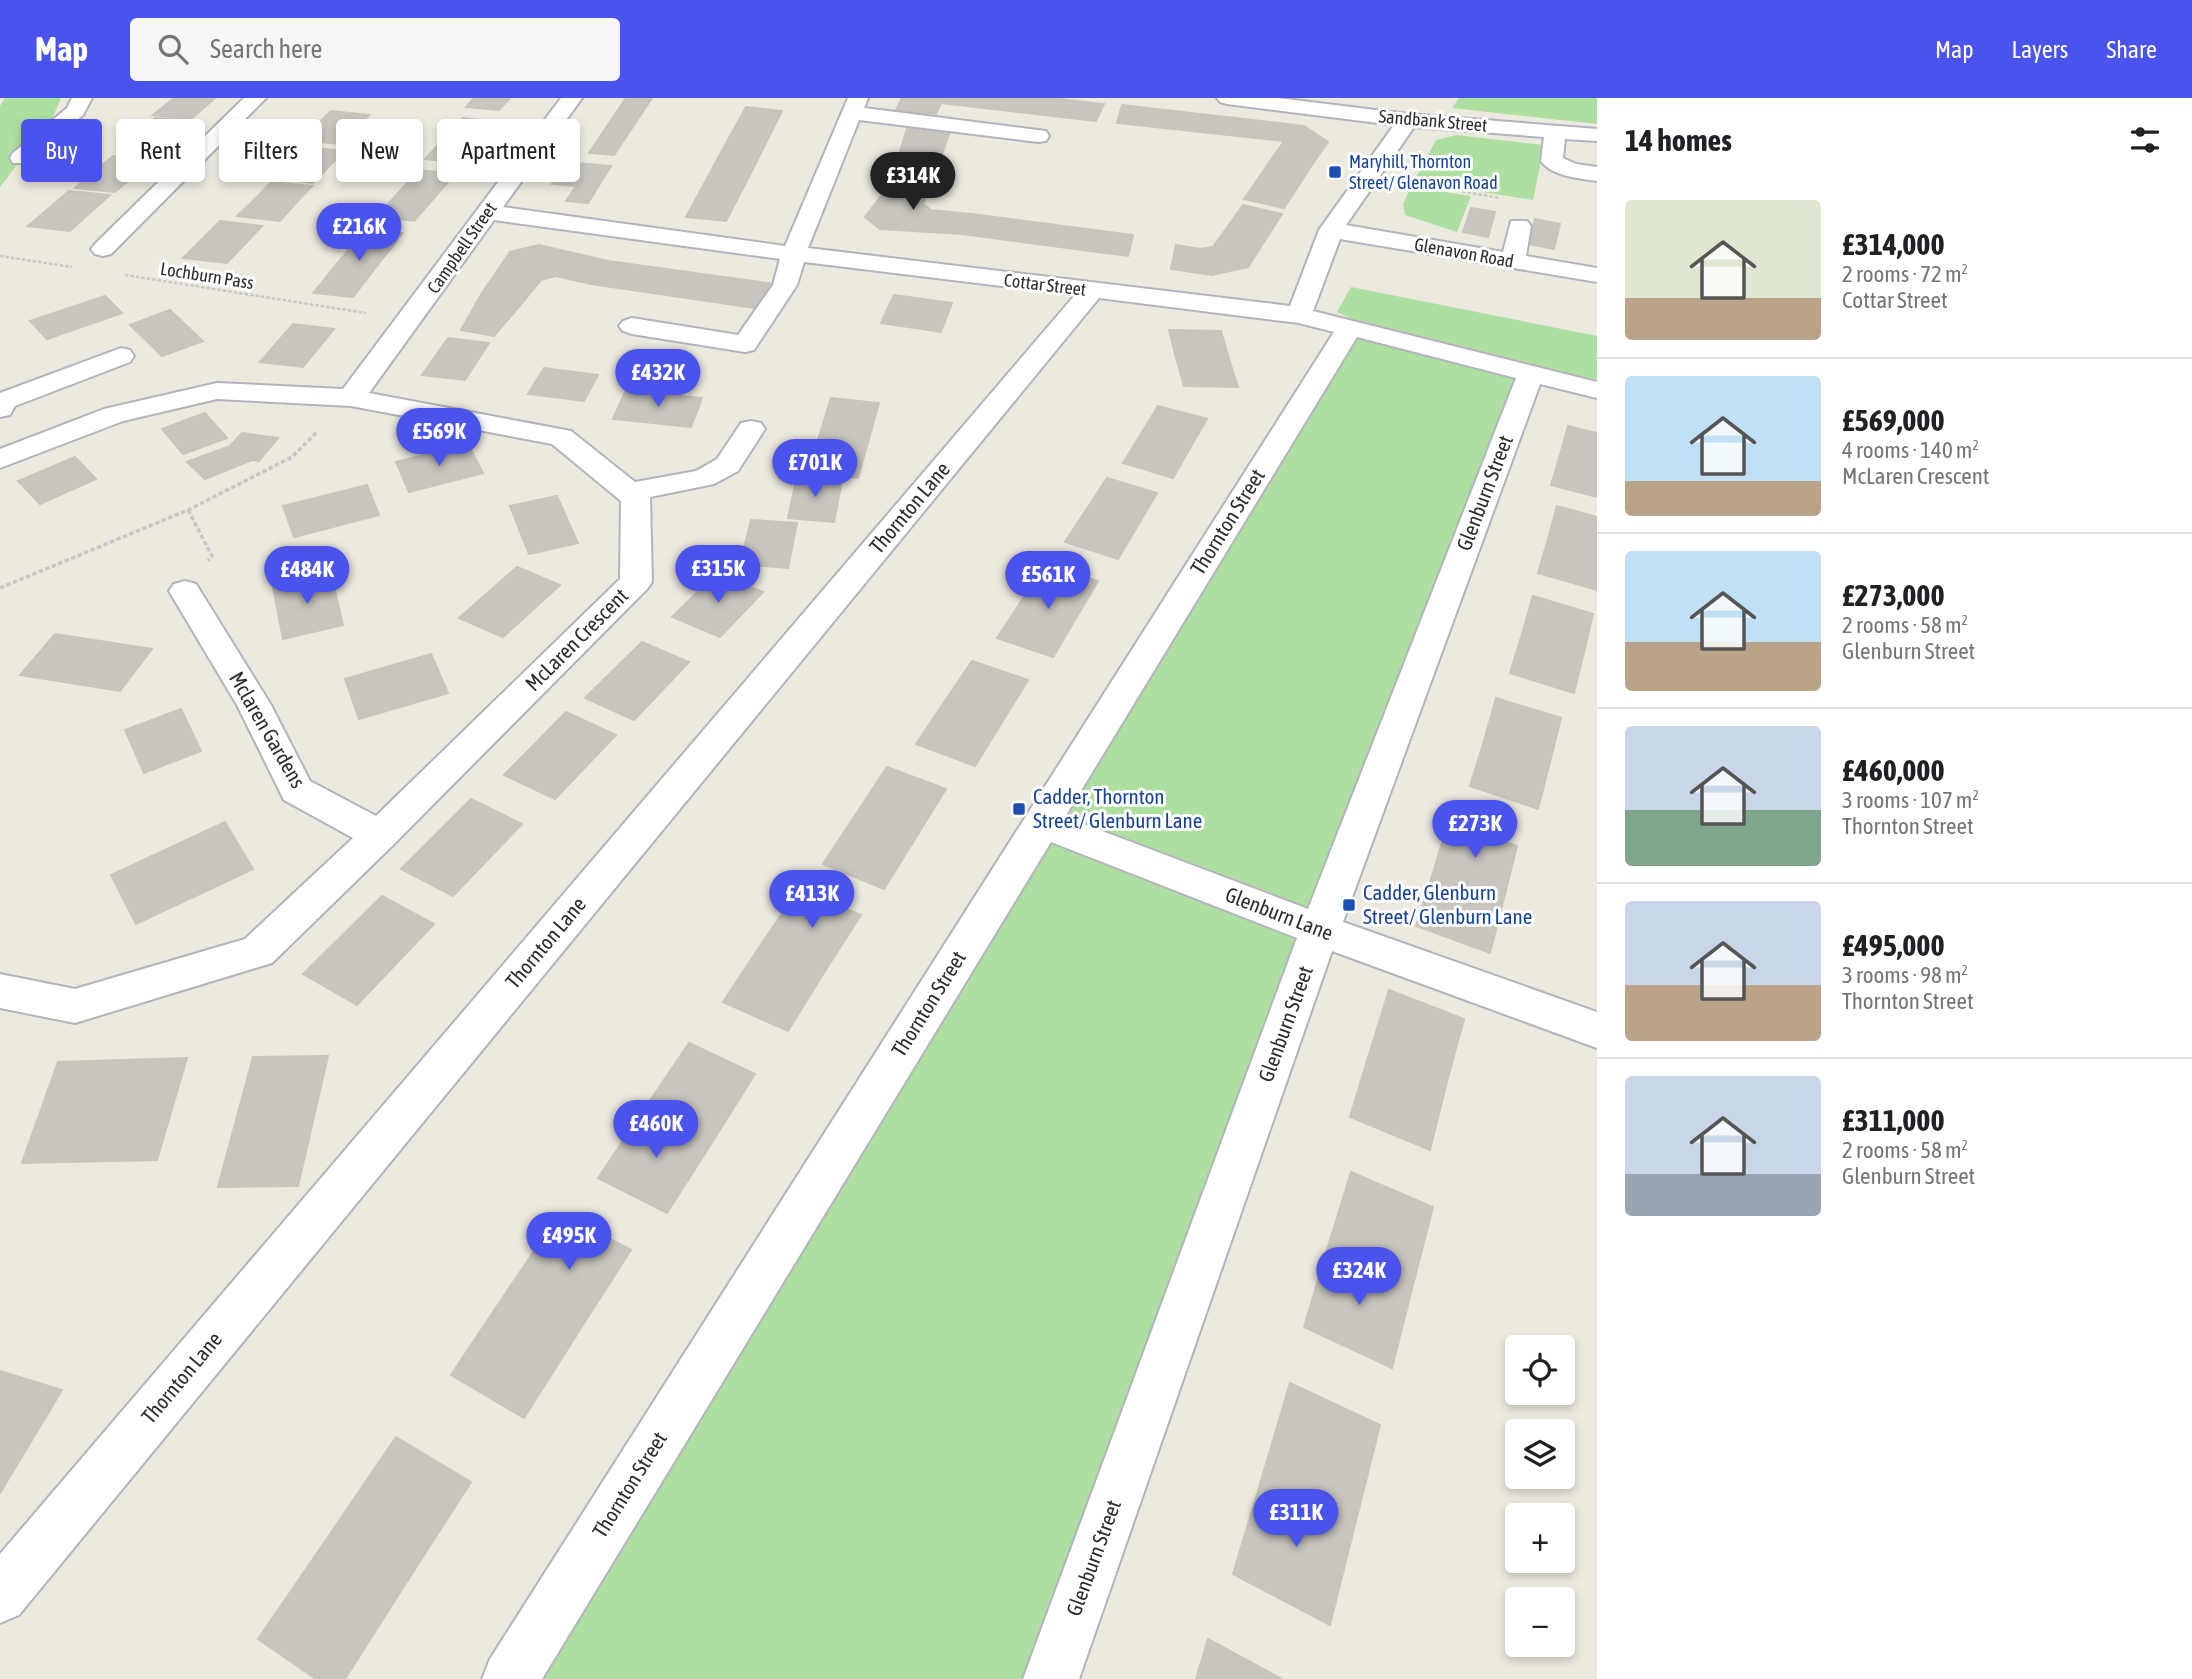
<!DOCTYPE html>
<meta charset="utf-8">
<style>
:root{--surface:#fff;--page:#f6f6f6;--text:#202124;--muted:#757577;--line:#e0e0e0;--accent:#4b53ed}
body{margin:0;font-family:"Asap Condensed",sans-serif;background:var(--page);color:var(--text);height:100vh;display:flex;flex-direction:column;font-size:26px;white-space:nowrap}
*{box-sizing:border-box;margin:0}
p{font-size:23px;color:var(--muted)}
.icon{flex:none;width:38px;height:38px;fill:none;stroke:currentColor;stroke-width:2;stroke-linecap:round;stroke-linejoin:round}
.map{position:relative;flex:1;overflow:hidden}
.drawer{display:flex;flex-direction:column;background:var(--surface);width:595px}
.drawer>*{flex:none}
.guide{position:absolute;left:21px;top:21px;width:665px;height:63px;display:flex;gap:14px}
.tools{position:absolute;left:1505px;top:1237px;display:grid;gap:14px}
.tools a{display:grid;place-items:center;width:70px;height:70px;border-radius:7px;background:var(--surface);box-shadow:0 4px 10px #0003;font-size:35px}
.price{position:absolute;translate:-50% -60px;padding:0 16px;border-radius:24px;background:var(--accent);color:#fff;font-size:23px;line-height:46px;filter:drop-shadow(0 2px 4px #0008)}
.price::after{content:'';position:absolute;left:50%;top:42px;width:21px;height:16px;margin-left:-10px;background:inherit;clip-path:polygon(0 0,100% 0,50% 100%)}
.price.selected{background:#222;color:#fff}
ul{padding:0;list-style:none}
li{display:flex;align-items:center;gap:21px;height:175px;padding:0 28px}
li+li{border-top:2px solid var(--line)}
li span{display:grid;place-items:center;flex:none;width:196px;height:140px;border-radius:7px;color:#555}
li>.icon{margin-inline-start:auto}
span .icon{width:84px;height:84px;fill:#fffc;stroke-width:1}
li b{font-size:30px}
h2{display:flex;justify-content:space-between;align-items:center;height:84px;padding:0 28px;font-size:30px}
.pill{padding:0 24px;border-radius:7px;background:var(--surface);box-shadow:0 4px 10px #0003;font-size:24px;line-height:63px}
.pill.selected{background:var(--accent);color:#fff}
header{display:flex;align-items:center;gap:42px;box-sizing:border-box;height:98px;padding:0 35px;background:var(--accent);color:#fff}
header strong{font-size:33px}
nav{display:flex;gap:38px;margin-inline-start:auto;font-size:24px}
.search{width:490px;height:63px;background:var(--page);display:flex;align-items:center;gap:18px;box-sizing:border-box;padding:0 24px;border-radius:7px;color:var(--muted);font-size:26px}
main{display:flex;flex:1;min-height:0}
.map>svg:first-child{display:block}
</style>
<header>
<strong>Map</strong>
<div class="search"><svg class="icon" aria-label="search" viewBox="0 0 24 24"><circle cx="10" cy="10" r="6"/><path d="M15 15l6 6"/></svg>Search here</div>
<nav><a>Map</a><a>Layers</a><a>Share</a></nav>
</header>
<main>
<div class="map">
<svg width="1597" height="1581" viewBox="0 0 1597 1581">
<rect width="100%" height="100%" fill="#ece9df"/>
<!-- green -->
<path fill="#addfa0" d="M 5,0 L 61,0 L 52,21 L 0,89 L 0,8 Z
M 1459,0 L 1597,0 L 1597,26 L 1452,10 Z
M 1456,37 L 1544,47 L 1533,102 L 1414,83 L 1436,42 Z
M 1411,89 L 1471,98 L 1457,134 L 1405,117 L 1403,106 Z
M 1351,189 L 1597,238 L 1597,284 L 1525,266 L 1313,826 L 1044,725 L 1363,226 L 1337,214 Z
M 1042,730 L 1312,833 L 1043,1581 L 524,1581 Z"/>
<!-- building -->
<path fill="#c8c5be" stroke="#c8c5b9" stroke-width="2" d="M 174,0 L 215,0 L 191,21 L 153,17 Z
M 474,0 L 510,0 L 499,12 L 466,9 Z
M 626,0 L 652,0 L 614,57 L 589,55 Z
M 902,0 L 1051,0 L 1104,6 L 1096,23 L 941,5 L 936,16 L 896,12 Z
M 1122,7 L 1304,28 L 1328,44 L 1314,64 L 1275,56 L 1284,43 L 1117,25 Z
M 746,9 L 782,13 L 751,75 L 712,71 Z
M 331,13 L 369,17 L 341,46 L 301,42 Z
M 155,20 L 193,23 L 159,53 L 120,49 Z
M 463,20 L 497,24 L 460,65 L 425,61 Z
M 908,27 L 951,31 L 930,89 L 890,86 Z
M 304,49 L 344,53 L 313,85 L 273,80 Z
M 1275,56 L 1314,64 L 1284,110 L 1244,101 Z
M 113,58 L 153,62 L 115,94 L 75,90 Z
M 567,64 L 611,68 L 588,105 L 566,103 L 576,88 L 552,86 Z
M 712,71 L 751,75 L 726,123 L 686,119 Z
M 419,72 L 455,76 L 414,123 L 377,118 Z
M 271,84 L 312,88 L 296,105 L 255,101 Z
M 890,86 L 930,89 L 923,106 L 931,112 L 971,116 L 962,136 L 880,131 L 865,119 Z
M 69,93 L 110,97 L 70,133 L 28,128 Z
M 255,101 L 296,105 L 280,123 L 237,118 Z
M 1243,107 L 1282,116 L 1248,169 L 1212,177 L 1171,171 L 1176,147 L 1200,151 L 1213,149 Z
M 1471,110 L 1495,114 L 1488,139 L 1463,134 Z
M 971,116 L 1133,137 L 1128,158 L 962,136 Z
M 1535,121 L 1560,126 L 1554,151 L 1529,146 Z
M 220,123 L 262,128 L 227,165 L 183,160 Z
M 364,132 L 402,135 L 393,148 L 355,144 Z
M 355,144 L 393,148 L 383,160 L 345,156 Z
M 539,147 L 608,163 L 591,186 L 555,178 L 541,182 L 523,204 L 482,195 L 510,154 Z
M 345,156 L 383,160 L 373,173 L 334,169 Z
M 608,163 L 774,186 L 761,211 L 591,186 Z
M 334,169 L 373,173 L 363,186 L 324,182 Z
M 324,182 L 363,186 L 353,199 L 313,195 Z
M 482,195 L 523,204 L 494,238 L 461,232 Z
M 894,197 L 952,205 L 941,234 L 881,225 Z
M 105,198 L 122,215 L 47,241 L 30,223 Z
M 170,212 L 203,243 L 162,258 L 130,227 Z
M 293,226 L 334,231 L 303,269 L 260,264 Z
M 1169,232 L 1221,233 L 1229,261 L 1176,260 Z
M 448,240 L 489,245 L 465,282 L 422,277 Z
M 1176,260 L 1229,261 L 1238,289 L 1184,288 Z
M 544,270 L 598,277 L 584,303 L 528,296 Z
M 626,292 L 702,300 L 691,329 L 613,321 Z
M 831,300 L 879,305 L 858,380 L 808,374 Z
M 1158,308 L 1207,321 L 1190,350 L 1141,336 Z
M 205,315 L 227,340 L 183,356 L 162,331 Z
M 1568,328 L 1597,335 L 1597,366 L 1560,357 Z
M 242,335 L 278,340 L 259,363 L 252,362 L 205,381 L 187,364 L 230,348 Z
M 1141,336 L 1190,350 L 1173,380 L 1123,365 Z
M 468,346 L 483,375 L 409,394 L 396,364 Z
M 1560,357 L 1597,366 L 1597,399 L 1551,387 Z
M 75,359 L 96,381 L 40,406 L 18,383 Z
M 797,378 L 842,382 L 834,424 L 788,420 Z
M 1107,380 L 1157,395 L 1118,461 L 1065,444 Z
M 367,387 L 379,417 L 294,439 L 283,408 Z
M 557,398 L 578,445 L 529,456 L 510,408 Z
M 1557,408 L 1597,419 L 1597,455 L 1548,441 Z
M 751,422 L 797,425 L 788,470 L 740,466 Z
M 1548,441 L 1597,455 L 1597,492 L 1538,475 Z
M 1045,467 L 1098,483 L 1053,559 L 997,540 Z
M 517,469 L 560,487 L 503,539 L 459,520 Z
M 331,476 L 343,527 L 283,541 L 273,489 Z
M 716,476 L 763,494 L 720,539 L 672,519 Z
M 1533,498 L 1593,516 L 1584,554 L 1522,536 Z
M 55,536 L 152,551 L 120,593 L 20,577 Z
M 1522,536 L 1584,554 L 1574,595 L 1510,575 Z
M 642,544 L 689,564 L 634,622 L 585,600 Z
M 431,556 L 448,595 L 359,621 L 345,581 Z
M 972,563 L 1028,582 L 975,668 L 916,646 Z
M 1496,600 L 1561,620 L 1550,664 L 1484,643 Z
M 181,611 L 201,653 L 144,675 L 125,632 Z
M 566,614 L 616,637 L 555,701 L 504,677 Z
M 1484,643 L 1550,664 L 1538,711 L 1470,688 Z
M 887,669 L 946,691 L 884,791 L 823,766 Z
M 471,701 L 522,726 L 453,798 L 401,771 Z
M 225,724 L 253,771 L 136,826 L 111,777 Z
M 1448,724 L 1517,748 L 1504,800 L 1433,775 Z
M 1433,775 L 1504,800 L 1490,855 L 1416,828 Z
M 799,791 L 861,817 L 825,873 L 762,845 Z
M 382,798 L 434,826 L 357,907 L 303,876 Z
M 762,845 L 825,873 L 788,933 L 723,904 Z
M 1389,892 L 1464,921 L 1447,984 L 1370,953 Z
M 689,945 L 755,976 L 713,1043 L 645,1010 Z
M 1370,953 L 1447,984 L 1430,1052 L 1350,1019 Z
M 328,958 L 298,1088 L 218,1089 L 253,959 Z
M 187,960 L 157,1062 L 22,1065 L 58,964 Z
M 645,1010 L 713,1043 L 667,1115 L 598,1080 Z
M 1351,1074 L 1433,1109 L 1413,1187 L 1328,1149 Z
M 560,1115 L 631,1152 L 579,1233 L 507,1193 Z
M 1328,1149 L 1413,1187 L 1392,1270 L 1304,1229 Z
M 507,1193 L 579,1233 L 524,1320 L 451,1277 Z
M 0,1273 L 62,1292 L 0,1395 Z
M 1290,1285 L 1380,1327 L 1356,1423 L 1263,1376 Z
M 396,1339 L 471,1384 L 406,1485 L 330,1436 Z
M 1263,1376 L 1356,1423 L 1330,1527 L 1233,1476 Z
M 330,1436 L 406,1485 L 345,1581 L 316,1581 L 258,1541 Z
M 1208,1541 L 1282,1581 L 1196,1581 Z"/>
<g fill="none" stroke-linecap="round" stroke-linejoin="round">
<defs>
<path id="minor" d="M 72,0 L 92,0 L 83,17 L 29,65 L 13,65 L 10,60 L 13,55 L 67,10 Z
M 244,0 L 266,0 L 111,156 L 103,158 L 95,156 L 91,151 L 95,146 Z
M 561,0 L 582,0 L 503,109 L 785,148 L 848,0 L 868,0 L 864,10 L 1038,32 L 1046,33 L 1049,38 L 1046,43 L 1038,44 L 859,22 L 808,150 L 1290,208 L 1319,132 L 1394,27 L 1227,6 L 1220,4 L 1217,0 L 1278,0 L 1408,16 L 1597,31 L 1597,43 L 1565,41 L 1563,60 L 1576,66 L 1597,69 L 1597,83 C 1579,80 1553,79 1541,63 L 1544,39 L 1414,29 L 1346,127 L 1503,154 L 1511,123 L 1527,123 L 1531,128 L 1526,158 L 1597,170 L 1597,184 L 1340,141 L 1313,213 L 1597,284 L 1597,300 L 1540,286 L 1343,824 L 1597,914 L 1597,950 L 1332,853 L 1079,1581 L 1023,1581 L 1297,840 L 1051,744 L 542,1581 L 482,1581 L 490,1561 L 1334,234 L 1299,225 L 1099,200 L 19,1517 L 0,1525 L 0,1456 L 1075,197 L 804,164 L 797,187 L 754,252 L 745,254 L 632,236 L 623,233 L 619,228 L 623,223 L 632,220 L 738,237 L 773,187 L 780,161 L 494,122 L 369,295 L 571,333 L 635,384 L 696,373 L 717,361 L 741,325 L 751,323 L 761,325 L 765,331 L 738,373 L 714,386 L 650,399 L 652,484 L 647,491 L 393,747 L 272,865 L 75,925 L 0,910 L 0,876 L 75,891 L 245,841 L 353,740 L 284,702 L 237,607 L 169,493 L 174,486 L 185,483 L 196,486 L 271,607 L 310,683 L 376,718 L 620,481 L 621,403 L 552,346 L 351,308 L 217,301 L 123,323 L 0,370 L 0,351 L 104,311 L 217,285 L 343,291 ZM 1357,239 L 1516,280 L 1308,811 L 1065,719 Z
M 121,250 L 130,252 L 134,258 L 130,264 L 15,308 L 10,317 L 0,319 L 0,295 Z"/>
</defs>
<!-- minor casing -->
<use href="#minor" stroke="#b3b3be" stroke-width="4"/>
<!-- path-far1 -->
<path stroke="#c8c8c8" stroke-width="2.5" stroke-dasharray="3.5 2" stroke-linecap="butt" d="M 1408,84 L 1500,100
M 0,158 L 72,169
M 125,177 L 366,215"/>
<!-- path -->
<path stroke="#c8c8c8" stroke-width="3.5" stroke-dasharray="4.5 2.5" stroke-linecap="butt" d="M 188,412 L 212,458 L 208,463
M 0,490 L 188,412 L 292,359 L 318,333"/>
<!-- minor -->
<use href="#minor" fill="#fff" fill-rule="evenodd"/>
</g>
<!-- markers -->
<g fill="#1a4fb4" stroke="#fff" stroke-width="2.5">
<rect x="1328" y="67" width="14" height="14" rx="3.5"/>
<rect x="1012" y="704" width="14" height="14" rx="3.5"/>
<rect x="1342" y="800" width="14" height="14" rx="3.5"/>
</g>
<g text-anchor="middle" stroke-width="6" stroke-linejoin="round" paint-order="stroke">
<!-- far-street labels -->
<g font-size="18" fill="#2c2c2c" stroke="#fff">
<text transform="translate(1433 23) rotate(5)" y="6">Sandbank Street</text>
<text transform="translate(462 150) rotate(-55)" y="6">Campbell Street</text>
<text transform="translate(1464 155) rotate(10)" y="6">Glenavon Road</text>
<text transform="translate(207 178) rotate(9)" y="6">Lochburn Pass</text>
<text transform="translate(1045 187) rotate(7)" y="6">Cottar Street</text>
</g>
<!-- far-transit labels -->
<g font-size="18" fill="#164399" stroke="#fff" text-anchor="start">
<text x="1349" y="70">Maryhill, Thornton<tspan x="1349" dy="21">Street/ Glenavon Road</tspan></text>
</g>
<!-- street labels -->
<g font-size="21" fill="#2c2c2c" stroke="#fff">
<text transform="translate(1485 395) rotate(-69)" y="7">Glenburn Street</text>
<text transform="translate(910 410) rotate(-50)" y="7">Thornton Lane</text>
<text transform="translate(1228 424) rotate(-58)" y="7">Thornton Street</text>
<text transform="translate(577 542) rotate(-45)" y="7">McLaren Crescent</text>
<text transform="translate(267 632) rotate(60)" y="7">Mclaren Gardens</text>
<text transform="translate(1279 816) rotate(21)" y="7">Glenburn Lane</text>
<text transform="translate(546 845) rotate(-50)" y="7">Thornton Lane</text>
<text transform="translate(929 906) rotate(-58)" y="7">Thornton Street</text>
<text transform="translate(1286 926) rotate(-70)" y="7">Glenburn Street</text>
<text transform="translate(182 1280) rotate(-50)" y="7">Thornton Lane</text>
<text transform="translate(630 1387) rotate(-58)" y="7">Thornton Street</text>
<text transform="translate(1094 1460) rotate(-70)" y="7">Glenburn Street</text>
</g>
<!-- transit labels -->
<g font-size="21" fill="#164399" stroke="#fff" text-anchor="start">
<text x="1033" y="706">Cadder, Thornton<tspan x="1033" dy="24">Street/ Glenburn Lane</tspan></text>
<text x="1363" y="802">Cadder, Glenburn<tspan x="1363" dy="24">Street/ Glenburn Lane</tspan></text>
</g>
</g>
</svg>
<div class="tools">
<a><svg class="icon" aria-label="locate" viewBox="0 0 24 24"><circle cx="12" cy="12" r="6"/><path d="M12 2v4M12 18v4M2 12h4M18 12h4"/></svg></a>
<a><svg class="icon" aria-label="layers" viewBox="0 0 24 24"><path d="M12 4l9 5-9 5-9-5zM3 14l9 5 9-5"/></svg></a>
<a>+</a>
<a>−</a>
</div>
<b class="price selected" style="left:913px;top:114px">£314K</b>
<b class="price" style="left:359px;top:165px">£216K</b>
<b class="price" style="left:658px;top:311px">£432K</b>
<b class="price" style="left:439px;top:370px">£569K</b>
<b class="price" style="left:815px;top:401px">£701K</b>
<b class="price" style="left:718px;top:507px">£315K</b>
<b class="price" style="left:307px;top:508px">£484K</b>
<b class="price" style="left:1048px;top:513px">£561K</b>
<b class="price" style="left:1475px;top:762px">£273K</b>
<b class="price" style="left:812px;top:832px">£413K</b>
<b class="price" style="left:656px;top:1062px">£460K</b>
<b class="price" style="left:569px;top:1174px">£495K</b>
<b class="price" style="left:1359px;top:1209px">£324K</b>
<b class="price" style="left:1296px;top:1451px">£311K</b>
<div class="guide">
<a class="pill selected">Buy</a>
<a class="pill">Rent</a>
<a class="pill">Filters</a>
<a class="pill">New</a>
<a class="pill">Apartment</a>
</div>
</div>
<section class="drawer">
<h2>14 homes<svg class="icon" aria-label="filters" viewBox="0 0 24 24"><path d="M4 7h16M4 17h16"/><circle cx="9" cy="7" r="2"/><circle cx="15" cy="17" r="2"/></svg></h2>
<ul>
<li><span style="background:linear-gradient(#dfe7d0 70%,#b9a48a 0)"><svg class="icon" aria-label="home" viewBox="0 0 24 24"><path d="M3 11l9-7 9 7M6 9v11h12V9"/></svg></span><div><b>£314,000</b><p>2 rooms · 72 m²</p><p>Cottar Street</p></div></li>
<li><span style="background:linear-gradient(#bfe0f5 75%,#b9a48a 0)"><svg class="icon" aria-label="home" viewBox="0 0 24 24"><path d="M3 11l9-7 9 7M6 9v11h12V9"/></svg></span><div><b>£569,000</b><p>4 rooms · 140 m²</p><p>McLaren Crescent</p></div></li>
<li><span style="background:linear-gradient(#bfe0f5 65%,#b9a48a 0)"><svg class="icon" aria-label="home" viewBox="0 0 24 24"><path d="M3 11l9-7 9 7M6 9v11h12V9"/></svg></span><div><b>£273,000</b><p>2 rooms · 58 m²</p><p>Glenburn Street</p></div></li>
<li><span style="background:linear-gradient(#c9d6e8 60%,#7fa58c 0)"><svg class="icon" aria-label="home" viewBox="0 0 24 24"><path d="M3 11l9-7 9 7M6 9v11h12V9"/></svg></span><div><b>£460,000</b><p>3 rooms · 107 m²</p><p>Thornton Street</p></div></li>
<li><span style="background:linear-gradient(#c9d6e8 60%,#b9a48a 0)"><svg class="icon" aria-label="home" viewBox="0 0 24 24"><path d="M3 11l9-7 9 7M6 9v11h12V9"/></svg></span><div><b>£495,000</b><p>3 rooms · 98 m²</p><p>Thornton Street</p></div></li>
<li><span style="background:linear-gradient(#c9d6e8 70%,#9aa5b1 0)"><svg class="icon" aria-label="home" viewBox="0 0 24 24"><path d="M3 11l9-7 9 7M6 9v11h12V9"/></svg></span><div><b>£311,000</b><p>2 rooms · 58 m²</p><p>Glenburn Street</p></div></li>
</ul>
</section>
</main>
